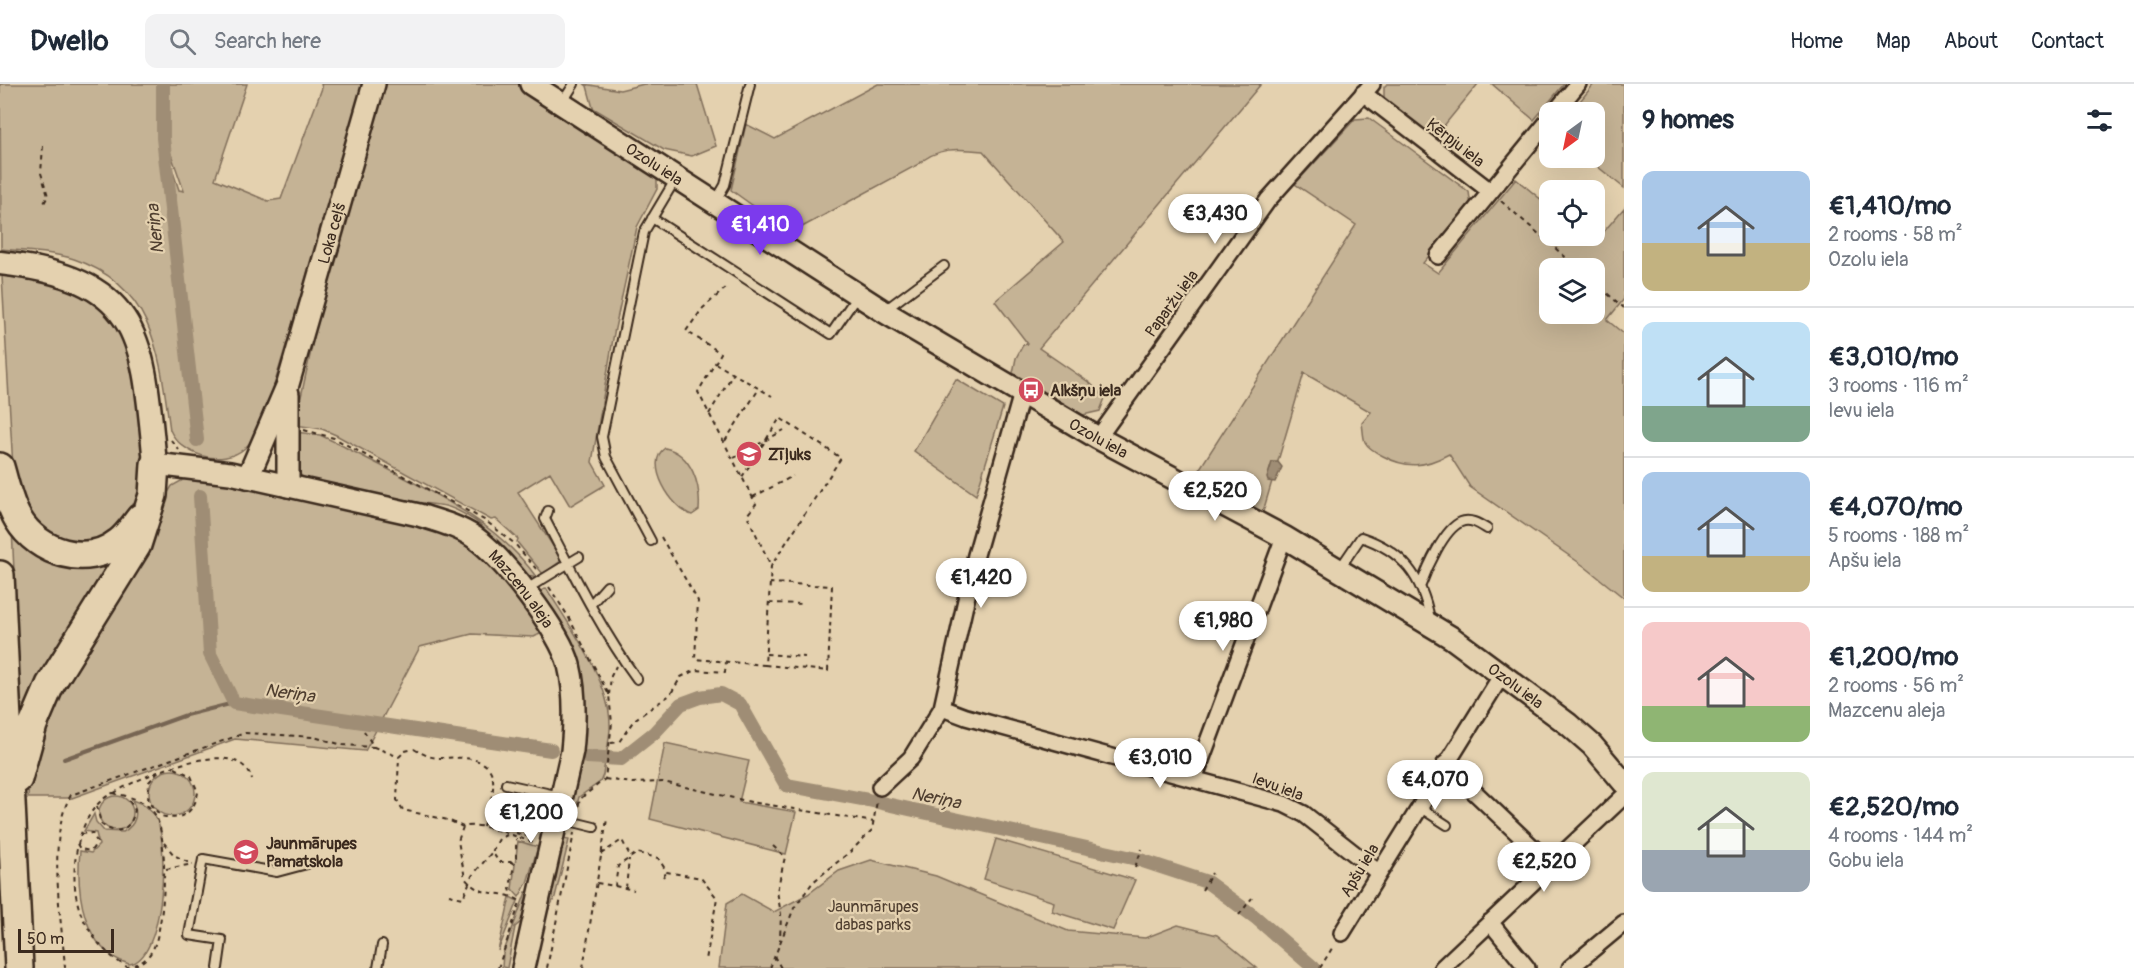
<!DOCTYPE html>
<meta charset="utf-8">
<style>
:root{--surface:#fff;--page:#f2f2f3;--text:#1f2937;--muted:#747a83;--line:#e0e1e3;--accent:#7c3aed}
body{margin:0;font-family:Pangolin,sans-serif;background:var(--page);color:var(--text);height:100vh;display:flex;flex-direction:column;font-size:22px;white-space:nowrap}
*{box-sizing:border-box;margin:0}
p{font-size:20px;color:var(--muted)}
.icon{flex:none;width:33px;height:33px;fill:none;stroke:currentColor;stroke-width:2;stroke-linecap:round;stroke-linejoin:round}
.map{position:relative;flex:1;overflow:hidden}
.panel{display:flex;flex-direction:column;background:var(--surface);width:510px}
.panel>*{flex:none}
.needle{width:39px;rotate:213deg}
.buttons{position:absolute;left:1539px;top:18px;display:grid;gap:12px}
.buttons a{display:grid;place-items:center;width:66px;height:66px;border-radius:12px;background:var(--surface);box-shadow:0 6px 24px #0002;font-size:30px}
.scale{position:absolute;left:18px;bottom:15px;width:96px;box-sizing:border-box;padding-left:6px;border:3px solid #3b2a1e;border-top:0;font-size:16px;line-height:21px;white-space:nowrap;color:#3b2a1e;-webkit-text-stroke:4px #e4d1af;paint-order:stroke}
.price{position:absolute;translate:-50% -51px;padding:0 14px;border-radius:21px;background:#fff;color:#222;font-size:20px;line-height:39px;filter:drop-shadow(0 2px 3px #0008)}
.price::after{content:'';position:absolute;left:50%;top:36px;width:18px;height:14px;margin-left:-9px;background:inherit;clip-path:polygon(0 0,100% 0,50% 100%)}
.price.current{background:var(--accent);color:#fff}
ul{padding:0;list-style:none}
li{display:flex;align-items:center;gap:18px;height:150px;padding:0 18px}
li+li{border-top:2px solid var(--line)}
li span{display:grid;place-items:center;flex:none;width:168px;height:120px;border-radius:12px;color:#555}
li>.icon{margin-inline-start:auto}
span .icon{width:72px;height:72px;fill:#fffc;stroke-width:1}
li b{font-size:26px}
h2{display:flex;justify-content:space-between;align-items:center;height:72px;padding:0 18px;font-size:26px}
header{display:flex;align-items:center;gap:36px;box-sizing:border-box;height:84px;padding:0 30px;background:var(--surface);border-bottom:2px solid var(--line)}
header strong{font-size:28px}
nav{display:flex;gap:33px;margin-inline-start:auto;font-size:21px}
.search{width:420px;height:54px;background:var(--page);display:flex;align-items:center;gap:15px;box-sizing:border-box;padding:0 21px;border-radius:12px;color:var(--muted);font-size:22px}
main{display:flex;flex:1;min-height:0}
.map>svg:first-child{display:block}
</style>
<header>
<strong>Dwello</strong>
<div class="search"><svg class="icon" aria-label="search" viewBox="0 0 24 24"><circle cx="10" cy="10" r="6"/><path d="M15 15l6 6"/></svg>Search here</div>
<nav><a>Home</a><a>Map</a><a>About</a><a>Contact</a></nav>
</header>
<main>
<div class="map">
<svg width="1624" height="884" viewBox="0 0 1624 884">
<rect width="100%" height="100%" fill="#e4d1af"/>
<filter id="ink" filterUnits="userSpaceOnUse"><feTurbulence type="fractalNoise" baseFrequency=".0167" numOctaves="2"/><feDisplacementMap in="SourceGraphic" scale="12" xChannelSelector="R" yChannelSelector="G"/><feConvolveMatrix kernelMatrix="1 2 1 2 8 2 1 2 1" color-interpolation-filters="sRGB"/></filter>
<g filter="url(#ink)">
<!-- green -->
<path fill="#c5b395" stroke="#806e5a" stroke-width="1.5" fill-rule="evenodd" d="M 0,0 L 161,0 L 161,51 L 179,106 L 184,107 L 165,53 L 165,0 L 247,0 L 215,95 L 268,117 L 281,115 L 322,4 L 321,0 L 364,0 L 270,315 C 263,331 258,352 245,364 C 222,384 181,371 170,346 C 160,273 155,202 74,175 C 51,168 25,167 1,165 Z
M 382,0 L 520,0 L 651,87 L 657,96 L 657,105 L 637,143 L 614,249 L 592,378 L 605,401 L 570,422 L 550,388 L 518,408 L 562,476 L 543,490 L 517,458 L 518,455 L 496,435 L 491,436 L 336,351 L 322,345 L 295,341 L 325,201 Z
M 584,0 L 620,6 L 644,0 L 697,0 L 716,62 L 692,72 L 664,66 L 593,24 L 587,2 Z
M 878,0 L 1261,0 L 1039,264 L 1090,299 L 1105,314 L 1100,327 L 1083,331 L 1013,289 L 1016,274 L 1023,261 L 1028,260 L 995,217 L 1064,158 L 983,67 C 957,64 938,63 917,81 L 791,149 L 731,106 L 746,40 L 775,55 Z
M 1387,0 L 1478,0 L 1434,54 L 1384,17 L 1384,3 Z
M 1492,0 L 1564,0 L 1534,36 Z
M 1594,0 L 1624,0 L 1624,104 L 1587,74 L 1594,74 L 1594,28 L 1571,28 Z
M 1369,34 L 1469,108 L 1471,122 L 1423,179 L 1438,189 L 1516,95 L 1549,122 L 1550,152 L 1585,152 L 1594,159 L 1624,124 L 1624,215 L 1607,236 L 1624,250 L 1624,514 L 1584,482 L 1470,403 L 1449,370 C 1425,383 1407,385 1383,372 C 1377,369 1368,364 1365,358 C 1363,353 1363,345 1362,339 L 1371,328 L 1304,289 L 1262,431 L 1195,392 L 1356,141 L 1295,100 L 1355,35 ZM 1550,184 L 1594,184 L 1594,230 L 1550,230 Z
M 2,192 C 40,197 79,201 107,230 C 143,266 158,398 127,439 C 120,449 103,456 93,462 L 43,451 L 14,401 Z
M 956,295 L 1003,323 L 976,411 L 914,367 Z
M 295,348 L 320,351 L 339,360 C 408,397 491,429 537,494 C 514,492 495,449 474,436 C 466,431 455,424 445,422 C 417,417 313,412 299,389 C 294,380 296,359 295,348 Z
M 665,364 C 692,370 701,401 699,426 L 692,431 C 672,425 643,379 665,364 Z
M 188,393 L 205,393 L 414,437 L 457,455 L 483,472 L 508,498 L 542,549 L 534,553 L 472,550 L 420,563 L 365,667 L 235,655 L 72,714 L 28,714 L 30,679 L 40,645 L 166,412 L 172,402 Z
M 12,444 L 117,478 L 24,640 L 20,617 Z
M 546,504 C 570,542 612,599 610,645 C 609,660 605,676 603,691 L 600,698 L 579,713 L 574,732 L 567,731 L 586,633 L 582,597 L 539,508 Z
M 665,659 L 749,677 L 739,718 L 796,728 L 786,770 L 650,735 Z
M149 709a23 23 0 1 1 46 0a23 23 0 1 1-46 0Z
M99 729a17 17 0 1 1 34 0a17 17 0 1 1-34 0Z
M 132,716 C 143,719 152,726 157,736 C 169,761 164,877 129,880 C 82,866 76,807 80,767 L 91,769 L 99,761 L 96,749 L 84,747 L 94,730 L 96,738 L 104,747 L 123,748 C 136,741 139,729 132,716 Z
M 558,754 L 569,756 L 555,813 L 543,836 Z
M 996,755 L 1135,796 L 1113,846 L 1052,827 L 1054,818 L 984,795 Z
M 518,757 L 538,763 L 527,799 L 519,813 L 512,805 Z
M 871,776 L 936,792 L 1068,847 L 1145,854 L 1178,841 L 1217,851 L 1257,884 L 719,884 L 727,819 L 742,810 L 774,828 L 808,810 L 839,787 Z
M 526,808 L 529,809 L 523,836 L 515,843 L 507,884 L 502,883 L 503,870 Z
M 510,813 L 518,817 L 498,867 Z"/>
<!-- water -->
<path fill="#9f8d74" stroke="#776552" stroke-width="1.5" d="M 1272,378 L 1278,378 L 1282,383 L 1275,398 L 1268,397 L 1267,394 Z"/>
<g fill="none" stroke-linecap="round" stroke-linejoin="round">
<!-- stream -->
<path stroke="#776552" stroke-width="4" d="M 64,675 L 186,631 L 234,619"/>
<!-- canal -->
<path stroke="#9f8d74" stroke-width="14" d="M 163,0 L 163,54 L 197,356
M 200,412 L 210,570 L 234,619 L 551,666
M 587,673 L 621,675 L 654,649 L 681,620 L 700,613 L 721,610 L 740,620 L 786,701 L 868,716 L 1137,775 L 1207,798 L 1255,833 L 1314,884"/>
<defs>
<path id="lane" d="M 562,19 L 574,0
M 715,118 L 725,101 L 750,0
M 652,134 L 831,250 L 857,212
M 885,226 L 944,182
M 548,427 L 545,435 C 573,489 601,546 637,595
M 651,457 L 606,373 L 602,353 L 644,148 L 675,96
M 1340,484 L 1361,453 C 1403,467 1422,493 1430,535
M 1421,501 C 1427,484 1444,445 1461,438 C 1470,434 1479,440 1487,445
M 525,506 L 579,473
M 592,519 L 607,502
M 1181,666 L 1202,670
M 506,700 L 560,712
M 1419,723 L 1447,741
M 557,734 L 594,743
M 218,884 L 222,856 L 189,851 L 203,775 L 277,788 L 307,780
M 378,884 L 382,861"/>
<path id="street" d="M 1363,9 L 1490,107
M 1555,28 L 1578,0
M 1438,172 L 1550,35
M 1098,354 L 1268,116 L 1372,0
M 942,624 L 966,633 L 1284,720 L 1304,730 L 1379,789
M 1445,680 L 1550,780
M 1194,695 L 1284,453
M 880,703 L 911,674 L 942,624 L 976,471 L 1022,309
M 1490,838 L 1527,884
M 1342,849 L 1503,589
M 1442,884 L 1624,712
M 1570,884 L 1624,839"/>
<g id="secondary">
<path id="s1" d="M 531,0 L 883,227 L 1098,354 L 1284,453 L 1452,554 L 1568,640 L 1592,661 L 1624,699"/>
<path id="s2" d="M 155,380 L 230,389 L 419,431 C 438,437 458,442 474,453 C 503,473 560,547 569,581 C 576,609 575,638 572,667 L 523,884"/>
<path id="s3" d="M 248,393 L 288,300 L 374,0"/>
<path d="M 288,402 L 288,310"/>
</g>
<path id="primary" d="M 0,179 C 144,195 143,255 155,380"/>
<path id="highway" d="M 0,383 C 5,400 9,420 18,435 C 38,469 87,484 119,458 C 127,452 133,443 140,434
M 0,491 L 19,884
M 18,695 L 33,641 L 50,601 L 137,461 L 153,411 L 155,380"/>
</defs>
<!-- lane casing -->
<use href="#lane" stroke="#3b2a1e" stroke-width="12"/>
<!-- street casing -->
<use href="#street" stroke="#3b2a1e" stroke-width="20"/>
<!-- secondary casing -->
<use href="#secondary" stroke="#3b2a1e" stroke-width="26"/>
<!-- primary casing -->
<use href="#primary" stroke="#3b2a1e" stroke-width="27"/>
<!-- highway casing -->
<use href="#highway" stroke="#3b2a1e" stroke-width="32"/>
<!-- path -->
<path stroke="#3b2a1e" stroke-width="2" stroke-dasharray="4.5 4.5" stroke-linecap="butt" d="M 43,62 L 41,89 L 48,112 L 44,119
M 1501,117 L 1578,184
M 1594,198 L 1624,224
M 715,279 L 772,312
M 709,330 L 733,290
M 304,346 L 334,354 L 486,437 L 515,460 L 537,486
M 171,356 L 179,366
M 725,357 L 759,305
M 734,374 L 784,346
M 742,393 L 780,334 L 841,374 L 771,482
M 753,413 L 793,392
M 661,453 L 698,517 L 695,575 L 765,581 L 771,482 L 747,431 L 756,420 L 698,308 L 721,269 L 686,247 L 703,224 L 727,203
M 549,503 L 568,532 L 609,611 L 612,639 L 605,695 L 580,715 L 577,729
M 769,519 L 805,520
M 766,570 L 805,573
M 765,581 L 828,587 L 832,502 L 770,499
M 609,611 L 611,592 L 616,582
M 364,647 L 374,663 L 399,673
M 611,659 L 619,658 L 634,636 L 670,611 L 681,593 L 695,586 L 725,588 L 726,578
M 158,688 L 149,698 L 148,718 L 161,732 C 181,738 195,728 198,708 L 191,692 L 175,684
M 605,695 L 632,699 L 663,698 L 751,718 L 874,738
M 113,709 C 127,712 146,716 154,729 C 170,752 165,841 153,865 C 147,876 139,881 127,883 C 106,871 92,854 82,832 C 66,797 75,726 113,709 Z
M 114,709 C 141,692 240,648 252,696
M 97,722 L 101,740 C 117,753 131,746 135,726 L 127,713
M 483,742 C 491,715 509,677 463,674 C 439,672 438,679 414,665 L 405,667 L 399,673 L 397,716 L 403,726 L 448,736 L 463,743 C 482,737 515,753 535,759
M 463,743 L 458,757 L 465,794 C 482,816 500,804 520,817
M 516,749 L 531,753 L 529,758
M 507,751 L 499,755 L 492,768 L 499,778 L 511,778 L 516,774 L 516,755
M 164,759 L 174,771 L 189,779
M 77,760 L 80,765 L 91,767 L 97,758 L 92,749 L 81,750
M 773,762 L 785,773 L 777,807 L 781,830 L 780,856
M 601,770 L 622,756 L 631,774
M 511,778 L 514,780 L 510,804 L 512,812
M 1135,783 L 1142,765
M 166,785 L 193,780
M 663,793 L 667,788
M 597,799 L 615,802 L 618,782 L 637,769 L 658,774 L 667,788 L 701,794 L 717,814 L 706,876
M 615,802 L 634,806
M 626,804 L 629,775
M 1202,806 L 1212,789
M 449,811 L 463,814 L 472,792 L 492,768
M 1239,831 L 1252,814
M 774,872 L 781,884
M 65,884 C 62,836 46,753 71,711 L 245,649 L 314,653 L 343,661 L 374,663
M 498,884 L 520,818
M 547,884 L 574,749
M 583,884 L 607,735
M 770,884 L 794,824 L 813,798 L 851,767 L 872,746 L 877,717
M 1320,884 L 1334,861"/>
<!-- lane -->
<use href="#lane" stroke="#e4d1af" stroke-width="8"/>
<!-- street -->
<use href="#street" stroke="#e4d1af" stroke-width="15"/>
<!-- secondary -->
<use href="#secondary" stroke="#e4d1af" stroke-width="21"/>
<!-- primary -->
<use href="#primary" stroke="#e4d1af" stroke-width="22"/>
<!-- highway -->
<use href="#highway" stroke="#e4d1af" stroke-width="27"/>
</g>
</g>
<!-- icons -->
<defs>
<symbol id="bus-disc" viewBox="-11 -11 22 22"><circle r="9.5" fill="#d1495b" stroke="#e4d1af"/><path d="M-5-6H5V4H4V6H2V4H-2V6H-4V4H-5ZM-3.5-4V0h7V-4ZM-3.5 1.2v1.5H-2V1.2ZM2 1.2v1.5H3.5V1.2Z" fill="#fff"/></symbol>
<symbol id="school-disc" viewBox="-11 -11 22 22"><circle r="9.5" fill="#d1495b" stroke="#e4d1af"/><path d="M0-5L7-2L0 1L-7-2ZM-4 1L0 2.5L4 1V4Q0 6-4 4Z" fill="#fff"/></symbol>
</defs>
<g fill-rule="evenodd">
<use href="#bus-disc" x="1016" y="291" width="30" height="30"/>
<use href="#school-disc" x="734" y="355" width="30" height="30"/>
<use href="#school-disc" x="231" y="753" width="30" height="30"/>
</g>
<g text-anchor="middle" stroke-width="4.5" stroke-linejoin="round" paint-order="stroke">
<!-- street labels -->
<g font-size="16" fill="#3b2a1e" stroke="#e4d1af">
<text transform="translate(1456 58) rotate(38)" y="6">Ķērpju iela</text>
<text dy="6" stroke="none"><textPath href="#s1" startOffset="147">Ozolu iela</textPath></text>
<text dy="6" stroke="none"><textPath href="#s3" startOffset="258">Loka ceļš</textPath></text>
<text transform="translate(1171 219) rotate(-54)" y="6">Paparžu iela</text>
<text dy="6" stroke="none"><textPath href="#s1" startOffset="669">Ozolu iela</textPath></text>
<text dy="6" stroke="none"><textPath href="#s2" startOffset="399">Mazcenu aleja</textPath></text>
<text dy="6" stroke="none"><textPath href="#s1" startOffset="1155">Ozolu iela</textPath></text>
<text transform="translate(1278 702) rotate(20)" y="6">Ievu iela</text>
<text transform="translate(1359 786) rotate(-59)" y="6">Apšu iela</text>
</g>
<!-- poi labels -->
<g font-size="16" font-weight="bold" fill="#3b2a1e" stroke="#e4d1af" text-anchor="start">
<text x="1050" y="312">Alkšņu iela</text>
<text x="768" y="376">Zīļuks</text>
<text x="266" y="765">Jaunmārupes<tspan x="266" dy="18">Pamatskola</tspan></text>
</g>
<!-- park labels -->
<g font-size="16" fill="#503f30" stroke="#e4d1af">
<text x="873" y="828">Jaunmārupes<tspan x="873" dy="18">dabas parks</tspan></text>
</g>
<!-- water labels -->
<g font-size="18" font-style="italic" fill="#4f3e2f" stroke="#e4d1af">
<text transform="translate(155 145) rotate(-96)" y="6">Neriņa</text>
<text transform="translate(290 609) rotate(8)" y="6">Neriņa</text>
<text transform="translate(936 714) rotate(12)" y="6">Neriņa</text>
</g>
</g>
</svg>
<div class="buttons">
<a><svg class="needle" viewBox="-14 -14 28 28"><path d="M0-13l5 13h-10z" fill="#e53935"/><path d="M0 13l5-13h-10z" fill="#747a83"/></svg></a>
<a><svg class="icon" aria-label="locate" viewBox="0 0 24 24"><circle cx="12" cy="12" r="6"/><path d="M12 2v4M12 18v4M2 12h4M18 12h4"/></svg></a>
<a><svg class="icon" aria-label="layers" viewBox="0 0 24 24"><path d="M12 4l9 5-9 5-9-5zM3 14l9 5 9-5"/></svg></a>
</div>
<div class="scale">50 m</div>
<b class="price" style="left:1215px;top:161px">€3,430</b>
<b class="price current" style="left:760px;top:172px">€1,410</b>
<b class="price" style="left:1215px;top:438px">€2,520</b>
<b class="price" style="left:981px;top:525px">€1,420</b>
<b class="price" style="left:1223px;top:568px">€1,980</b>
<b class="price" style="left:1160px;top:705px">€3,010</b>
<b class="price" style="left:1435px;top:727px">€4,070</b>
<b class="price" style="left:531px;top:760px">€1,200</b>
<b class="price" style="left:1544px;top:809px">€2,520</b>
</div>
<section class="panel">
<h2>9 homes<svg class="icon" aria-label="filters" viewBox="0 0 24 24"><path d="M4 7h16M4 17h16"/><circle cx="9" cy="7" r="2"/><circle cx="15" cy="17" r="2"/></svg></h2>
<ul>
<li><span style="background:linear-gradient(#a9c7e8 60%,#c2b280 0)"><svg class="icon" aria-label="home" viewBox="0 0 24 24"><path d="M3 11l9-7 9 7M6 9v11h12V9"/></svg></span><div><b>€1,410/mo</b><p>2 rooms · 58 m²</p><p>Ozolu iela</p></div></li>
<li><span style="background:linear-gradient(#bfe0f5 70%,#7fa58c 0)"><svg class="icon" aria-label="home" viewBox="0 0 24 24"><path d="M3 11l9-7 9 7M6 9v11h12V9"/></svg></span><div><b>€3,010/mo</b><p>3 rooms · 116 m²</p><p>Ievu iela</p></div></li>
<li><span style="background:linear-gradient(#a9c7e8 70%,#c2b280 0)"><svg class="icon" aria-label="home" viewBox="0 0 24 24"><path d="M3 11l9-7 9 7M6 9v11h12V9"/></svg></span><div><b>€4,070/mo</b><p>5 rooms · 188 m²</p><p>Apšu iela</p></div></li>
<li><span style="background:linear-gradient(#f6c9c9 70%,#8fb573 0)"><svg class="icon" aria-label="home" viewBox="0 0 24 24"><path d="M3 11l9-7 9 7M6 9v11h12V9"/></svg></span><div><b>€1,200/mo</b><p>2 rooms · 56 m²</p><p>Mazcenu aleja</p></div></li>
<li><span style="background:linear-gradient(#dfe7d0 65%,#9aa5b1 0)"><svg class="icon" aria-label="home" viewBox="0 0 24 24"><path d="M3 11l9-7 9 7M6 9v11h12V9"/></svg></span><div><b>€2,520/mo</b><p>4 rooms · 144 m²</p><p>Gobu iela</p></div></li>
</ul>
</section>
</main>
